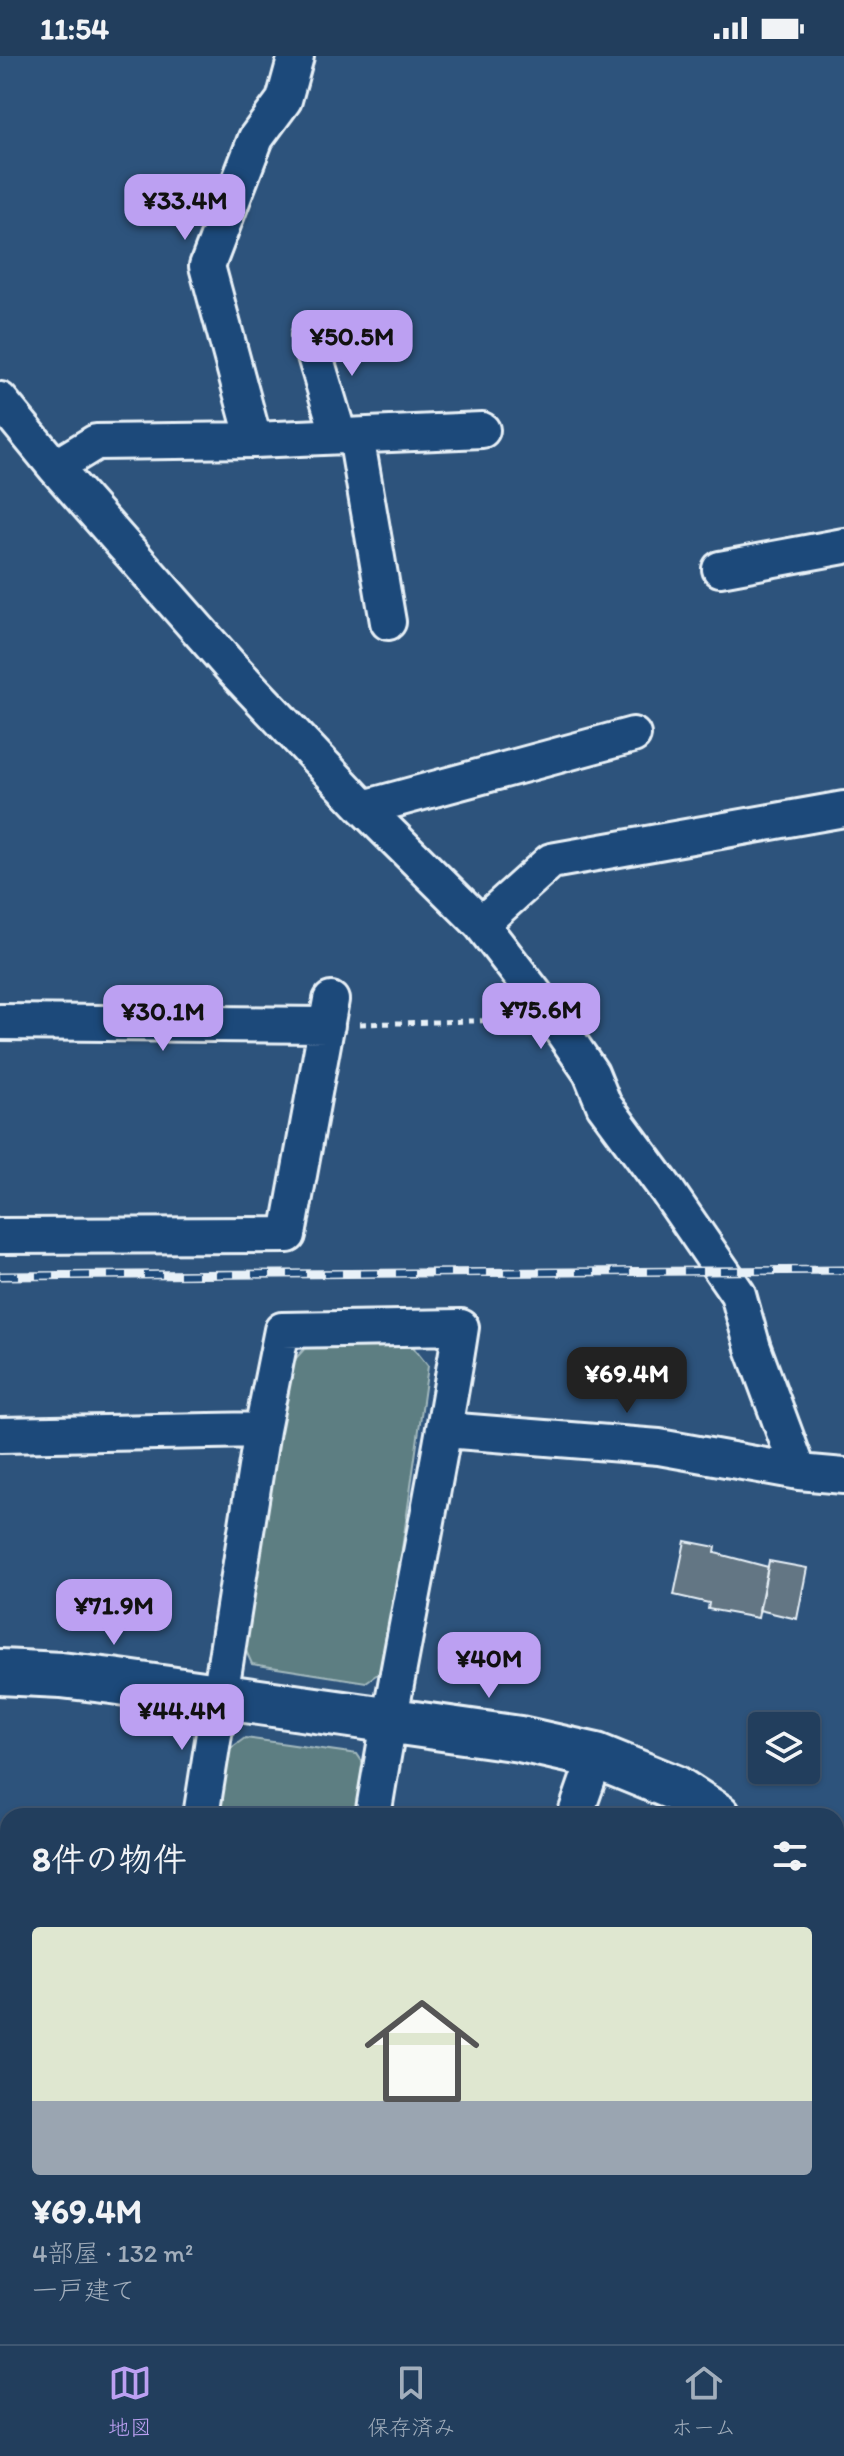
<!DOCTYPE html>
<html lang="ja">
<meta charset="utf-8">
<style>
:root{--surface:#223e5d;--page:#2e4966;--text:#f1f3f6;--muted:#a2aebc;--line:#3f5772;--accent:#bca0f2}
body{margin:0;font-family:Itim,"Klee One",sans-serif;background:var(--page);color:var(--text);height:100vh;display:flex;flex-direction:column;font-size:30px;white-space:nowrap}
*{box-sizing:border-box;margin:0}
p{font-size:26px;color:var(--muted)}
.icon{flex:none;width:44px;height:44px;fill:none;stroke:currentColor;stroke-width:2;stroke-linecap:round;stroke-linejoin:round}
.map{position:relative;flex:1;overflow:hidden}
.details{position:absolute;left:0px;top:1752px;width:844px;height:536px;display:flex;flex-direction:column;background:var(--surface);border-radius:24px 24px 0 0;box-shadow:0 2px 6px #0004,0 0 0 2px var(--line)}
.details>*{flex:none}
.tools{position:absolute;left:748px;top:1656px;display:grid;gap:16px}
.tools a{display:grid;place-items:center;width:72px;height:72px;border-radius:8px;background:var(--surface);box-shadow:0 2px 6px #0004,0 0 0 2px var(--line);font-size:40px}
.price{position:absolute;translate:-50% -68px;padding:0 18px;border-radius:16px;background:var(--accent);color:#111;font-size:26px;line-height:52px;filter:drop-shadow(0 2px 4px #0008)}
.price::after{content:'';position:absolute;left:50%;top:48px;width:24px;height:18px;margin-left:-12px;background:inherit;clip-path:polygon(0 0,100% 0,50% 100%)}
.price.current{background:#222;color:#fff}
ul{padding:0;list-style:none}
li{display:grid;align-content:center;gap:16px;height:424px;padding:0 32px}
li+li{border-top:2px solid var(--line)}
li span{display:grid;place-items:center;height:248px;border-radius:8px;color:#555}
li>.icon{margin-inline-start:auto}
span .icon{width:144px;height:144px;fill:#fffc;stroke-width:1}
li b{font-size:34px}
h2{display:flex;justify-content:space-between;align-items:center;height:96px;padding:0 32px;font-size:34px}
.status{display:flex;justify-content:space-between;align-items:center;height:56px;padding:0 40px;background:var(--surface);direction:ltr}
.status svg{height:22px;fill:currentColor}
.tab-bar{display:flex;justify-content:space-around;align-items:center;height:112px;border-top:2px solid var(--line);background:var(--surface);font-size:22px;color:var(--muted)}
.tab-bar a{display:grid;justify-items:center;gap:4px}
.tab-bar .current{color:var(--accent)}
.map>svg:first-child{display:block}
</style>
<div class="status"><b>11:54</b><svg viewBox="0 0 49 12"><path d="M0 12V9h3v3zM5 12V6h3v6zM10 12V3h3v9zM15 12V0h3v12zM26 1h20v11H26zM47 4h2v5h-2z"/></svg></div>
<div class="map">
<svg width="844" height="2288" viewBox="0 0 844 2288">
<rect width="100%" height="100%" fill="#2d537c"/>
<filter id="ink" filterUnits="userSpaceOnUse"><feTurbulence type="fractalNoise" baseFrequency=".0125" numOctaves="2"/><feDisplacementMap in="SourceGraphic" scale="16" xChannelSelector="R" yChannelSelector="G"/><feConvolveMatrix kernelMatrix="1 2 1 2 8 2 1 2 1" color-interpolation-filters="sRGB"/></filter>
<g filter="url(#ink)">
<!-- green -->
<path fill="#5d7e82" stroke="#a2b8bd" stroke-width="2" d="M 307,1290 L 413,1291 L 428,1310 L 385,1613 L 366,1626 L 252,1608 L 242,1586 L 288,1311 Z
M 245,1682 L 357,1698 L 368,1714 L 360,1760 L 217,1760 L 227,1695 Z
M 142,2280 L 277,2280 L 276,2288 L 141,2288 Z"/>
<!-- building -->
<path fill="#637684" stroke="#e8f1f8" stroke-width="2" d="M 685,1485 L 716,1491 L 715,1497 L 768,1511 L 758,1562 L 708,1553 L 709,1547 L 674,1539 Z
M 769,1505 L 807,1512 L 797,1563 L 759,1554 Z"/>
<g fill="none" stroke-linecap="round" stroke-linejoin="round">
<defs>
<path id="street" d="M 309,280 L 339,380
M 0,344 L 55,411 L 230,610 L 364,752 L 481,868 L 554,963 L 591,1017 L 604,1049 L 666,1133 L 738,1238 L 753,1292 L 799,1416
M 356,380 L 388,566
M 254,384 L 207,210 L 256,82 L 284,44 L 296,0
M 55,411 L 96,386 L 254,384 L 482,374
M 720,513 L 844,490
M 364,752 L 633,679
M 481,868 L 551,805 L 844,753
M 0,966 L 327,969
M 0,1180 L 288,1179 L 331,944
M 445,1374 L 659,1391 L 799,1416 L 844,1420
M 0,1379 L 262,1374
M 201,1760 L 262,1374 L 282,1274 L 461,1271 C 436,1435 399,1596 373,1760
M 575,1760 L 596,1700
M 836,1810 L 844,1801
M 836,2135 L 844,2138
M 0,2152 L 8,2149
M 117,2288 L 118,2280
M 289,2288 L 290,2280
M 448,2288 L 450,2280"/>
<path id="secondary" d="M 0,1616 L 61,1619 L 112,1625 L 520,1683 L 596,1700 L 675,1732 L 718,1760
M 836,1835 L 844,1839"/>
</defs>
<!-- street casing -->
<use href="#street" stroke="#e8f1f8" stroke-width="40"/>
<!-- secondary casing -->
<use href="#secondary" stroke="#e8f1f8" stroke-width="50"/>
<!-- path -->
<path stroke="#e8f1f8" stroke-width="5" stroke-dasharray="6 6" stroke-linecap="butt" d="M 360,968 L 510,964"/>
<!-- street -->
<use href="#street" stroke="#1f4a7a" stroke-width="34"/>
<!-- secondary -->
<use href="#secondary" stroke="#1f4a7a" stroke-width="44"/>
<defs>
<path id="rail" d="M 0,1220 L 844,1214"/>
</defs>
<!-- rail casing -->
<use href="#rail" stroke="#e8f1f8" stroke-width="9"/>
<!-- rail -->
<use href="#rail" stroke="#1f4a7a" stroke-width="6" stroke-dasharray="18" stroke-linecap="butt"/>
</g>
</g>
</svg>
<div class="tools">
<a><svg class="icon" aria-label="layers" viewBox="0 0 24 24"><path d="M12 4l9 5-9 5-9-5zM3 14l9 5 9-5"/></svg></a>
</div>
<b class="price" style="left:185px;top:186px">¥33.4M</b>
<b class="price" style="left:352px;top:322px">¥50.5M</b>
<b class="price" style="left:541px;top:995px">¥75.6M</b>
<b class="price" style="left:163px;top:997px">¥30.1M</b>
<b class="price current" style="left:627px;top:1359px">¥69.4M</b>
<b class="price" style="left:114px;top:1591px">¥71.9M</b>
<b class="price" style="left:489px;top:1644px">¥40M</b>
<b class="price" style="left:182px;top:1696px">¥44.4M</b>
<section class="details">
<h2>8件の物件<svg class="icon" aria-label="filters" viewBox="0 0 24 24"><path d="M4 7h16M4 17h16"/><circle cx="9" cy="7" r="2"/><circle cx="15" cy="17" r="2"/></svg></h2>
<ul>
<li><span style="background:linear-gradient(#dfe7d0 70%,#9aa5b1 0)"><svg class="icon" aria-label="home" viewBox="0 0 24 24"><path d="M3 11l9-7 9 7M6 9v11h12V9"/></svg></span><div><b>¥69.4M</b><p>4部屋 · 132 m²</p><p>一戸建て</p></div></li>
</ul>
</section>
</div>
<nav class="tab-bar">
<a class="current"><svg class="icon" aria-label="map" viewBox="0 0 24 24"><path d="M3 6l6-2 6 2 6-2v14l-6 2-6-2-6 2zM9 4v14M15 6v14"/></svg>地図</a>
<a><svg class="icon" aria-label="saved" viewBox="0 0 24 24"><path d="M7 4h10v16l-5-4-5 4z"/></svg>保存済み</a>
<a><svg class="icon" aria-label="home" viewBox="0 0 24 24"><path d="M3 11l9-7 9 7M6 9v11h12V9"/></svg>ホーム</a>
</nav>
